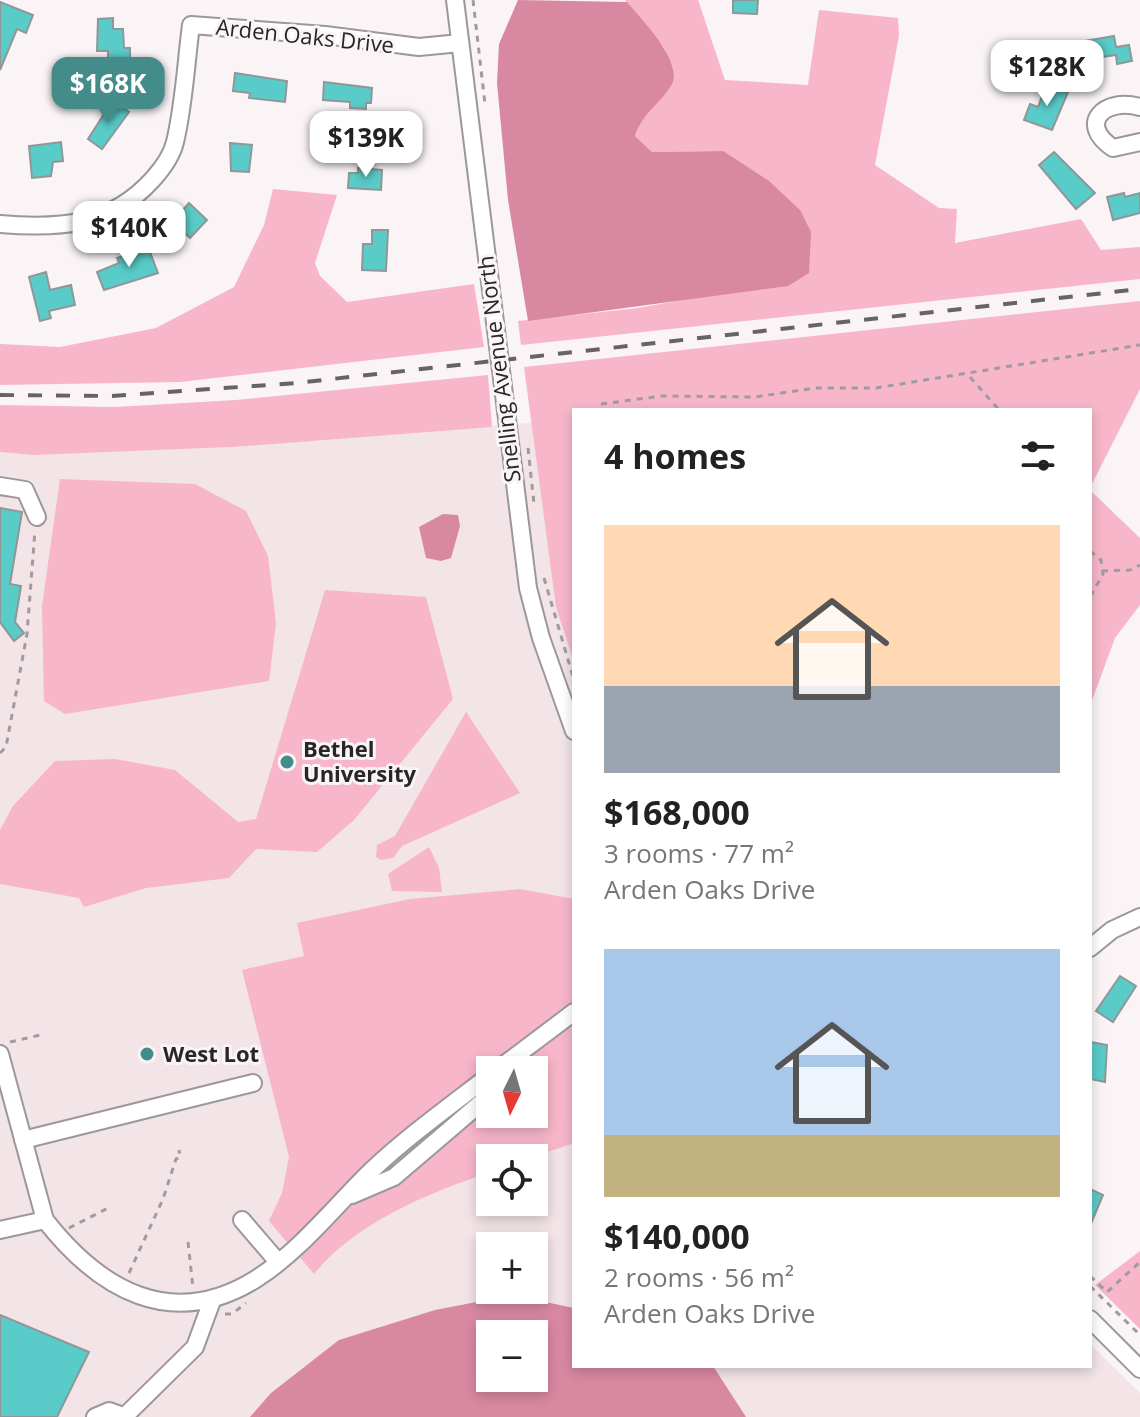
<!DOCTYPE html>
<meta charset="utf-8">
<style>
:root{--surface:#fff;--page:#f6f6f6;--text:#222;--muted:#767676;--accent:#448c8a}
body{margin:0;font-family:"Open Sans",sans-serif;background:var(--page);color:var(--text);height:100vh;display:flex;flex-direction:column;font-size:30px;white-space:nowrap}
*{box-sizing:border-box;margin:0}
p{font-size:26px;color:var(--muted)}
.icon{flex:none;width:44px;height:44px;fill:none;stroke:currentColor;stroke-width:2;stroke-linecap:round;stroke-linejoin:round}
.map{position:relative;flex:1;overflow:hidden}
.drawer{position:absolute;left:572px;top:408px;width:520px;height:960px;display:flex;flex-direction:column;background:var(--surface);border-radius:0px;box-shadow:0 4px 12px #0003}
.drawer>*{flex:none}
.needle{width:52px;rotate:185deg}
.controls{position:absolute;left:476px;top:1056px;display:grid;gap:16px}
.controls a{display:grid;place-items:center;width:72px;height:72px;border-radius:0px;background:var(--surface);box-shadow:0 4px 12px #0003;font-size:40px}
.price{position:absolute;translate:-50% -68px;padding:0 18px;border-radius:16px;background:#fff;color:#222;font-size:26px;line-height:52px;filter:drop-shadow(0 2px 4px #0008)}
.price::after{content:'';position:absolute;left:50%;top:48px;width:24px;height:18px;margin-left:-12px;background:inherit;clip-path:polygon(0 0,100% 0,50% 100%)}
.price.current{background:var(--accent);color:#fff}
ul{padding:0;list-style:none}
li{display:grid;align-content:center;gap:16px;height:424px;padding:0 32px}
li span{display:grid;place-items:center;height:248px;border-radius:0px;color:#555}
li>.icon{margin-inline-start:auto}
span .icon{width:144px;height:144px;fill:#fffc;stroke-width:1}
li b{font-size:34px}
h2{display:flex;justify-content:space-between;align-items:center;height:96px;padding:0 32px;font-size:34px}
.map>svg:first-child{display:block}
</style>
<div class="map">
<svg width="1140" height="1417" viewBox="0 0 1140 1417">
<rect width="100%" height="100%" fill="#faf4f6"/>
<!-- built -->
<path fill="#f2e4e7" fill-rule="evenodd" d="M 574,419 L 574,1366 L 1090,1366 L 1090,1344 L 1140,1393 L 1140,1417 L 0,1417 L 0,452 L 33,455 L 233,447 ZM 490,1070 L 534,1070 L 534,1114 L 490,1114 ZM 490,1158 L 534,1158 L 534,1202 L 490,1202 ZM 490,1246 L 534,1246 L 534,1290 L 490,1290 ZM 490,1334 L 534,1334 L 534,1378 L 490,1378 Z"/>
<!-- green -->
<path fill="#f7b6c9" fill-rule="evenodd" d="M 625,0 L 698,0 L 725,80 L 808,85 L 819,10 L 898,18 L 899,36 L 875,165 L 939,208 L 957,209 L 955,243 L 1081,219 L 1101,250 L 1140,247 L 1140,279 L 521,345 L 518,321 L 638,308 L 710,295 L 723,151 L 652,152 L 635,136 L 642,117 L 673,68 L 664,48 Z
M 273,189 L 337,195 L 315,263 L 320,276 L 347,302 L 474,284 L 484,347 L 180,382 L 0,385 L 0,344 L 60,347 L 156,328 L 234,287 L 264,225 Z
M 1140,301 L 1140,389 L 1090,488 L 1090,410 L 574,410 L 574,662 L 556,607 L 524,367 Z
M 488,375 L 492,427 L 233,447 L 33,455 L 0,452 L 0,405 L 115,407 L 236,400 Z
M 60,479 L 195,484 L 246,511 L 268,556 L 276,623 L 269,681 L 65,714 L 44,701 L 42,606 Z
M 1090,490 L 1140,538 L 1140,605 L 1115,638 L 1090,706 Z
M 325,590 L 426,597 L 453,699 L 354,820 L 317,852 L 256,849 L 229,878 L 146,888 L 84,907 L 79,898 L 0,884 L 0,830 L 13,806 L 55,761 L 115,759 L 175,770 L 238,822 L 256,819 Z
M 466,712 L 520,793 L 402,846 L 393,858 L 381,860 L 376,857 L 377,845 L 395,836 Z
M 429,847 L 439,868 L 442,892 L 392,891 L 388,874 Z
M 520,889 L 574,899 L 574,1143 L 530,1158 L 490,1158 L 490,1172 C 429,1193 356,1222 314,1274 L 269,1221 L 282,1193 L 289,1157 L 242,970 L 304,956 L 297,923 L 410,899 ZM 490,1070 L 534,1070 L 534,1114 L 490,1114 Z
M 1140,1251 L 1140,1329 L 1095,1285 Z"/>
<!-- water -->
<path fill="#d988a1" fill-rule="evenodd" d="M 518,0 L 627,2 C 641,19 683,61 672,84 C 661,104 643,111 635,136 L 652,152 L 723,151 L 769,181 L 800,210 L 811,232 L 809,273 L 788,286 L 528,321 L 508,200 L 497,83 L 499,44 Z
M 443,514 L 458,515 L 460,526 L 451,558 L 441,561 L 426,558 L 419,527 Z
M 512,1295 L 574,1308 L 574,1366 L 713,1366 L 746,1417 L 250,1417 L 271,1393 L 339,1340 L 435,1310 ZM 490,1334 L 534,1334 L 534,1378 L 490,1378 Z"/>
<!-- building -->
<path fill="#59cbc8" stroke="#919696" stroke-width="2" d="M 733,0 L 758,0 L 757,14 L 733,13 Z
M 0,2 L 33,15 L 26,33 L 17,29 L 0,70 Z
M 113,18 L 113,29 L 123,29 L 124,48 L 130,48 L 130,62 L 108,63 L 108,51 L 97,51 L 98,19 Z
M 1114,36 L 1116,47 L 1129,45 L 1132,61 L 1117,64 L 1116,55 L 1082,60 L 1079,42 Z
M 235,73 L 287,81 L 285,102 L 249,98 L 250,93 L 233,91 Z
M 324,82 L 372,88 L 371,103 L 366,103 L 366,109 L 350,108 L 350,102 L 323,100 Z
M 1046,85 L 1068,92 L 1052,130 L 1024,120 L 1030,104 L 1038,107 Z
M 113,100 L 129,112 L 102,149 L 88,139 Z
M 61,142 L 63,161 L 53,162 L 51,176 L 32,178 L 29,146 Z
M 230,143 L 252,145 L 249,172 L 231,171 Z
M 1054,152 L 1095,193 L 1076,209 L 1039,165 Z
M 358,168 L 382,170 L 381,190 L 348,188 L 349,173 L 358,173 Z
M 1124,193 L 1125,197 L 1140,193 L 1140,213 L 1113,220 L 1107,197 Z
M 189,203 L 207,220 L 190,238 L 186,234 L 175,245 L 162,233 Z
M 372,230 L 388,230 L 386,271 L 362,270 L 363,244 L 372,244 Z
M 148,247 L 158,273 L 104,290 L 97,272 L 119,263 L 117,258 Z
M 46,272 L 50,290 L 71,285 L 75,305 L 49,311 L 51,318 L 40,321 L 29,277 Z
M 0,508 L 22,512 L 10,584 L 21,586 L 15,622 L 24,633 L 14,641 L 0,622 Z
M 1120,976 L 1136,986 L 1113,1022 L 1096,1011 Z
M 1091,1042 L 1107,1045 L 1105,1082 L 1090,1079 Z
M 1090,1189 L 1103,1195 L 1090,1226 Z
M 0,1315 L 89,1352 L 57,1417 L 0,1417 Z"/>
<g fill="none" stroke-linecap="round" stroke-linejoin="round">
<defs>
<path id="minor" d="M 455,0 L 528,588 L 541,638 L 574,731
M 1140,107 C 1104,97 1077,124 1113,148 L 1140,142
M 0,224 C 59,229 111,226 153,179 C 162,169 172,155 175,142 C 184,105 186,63 191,25 L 325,35 L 419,47 L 460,43
M 0,486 L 25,490 L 37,517
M 1090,948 L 1112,930 L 1140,917
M 0,1054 L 45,1220
M 497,1070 L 574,1012
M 23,1140 L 253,1083
M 352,1195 L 394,1177 L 490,1095
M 242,1220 L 278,1262
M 0,1230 L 45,1220 C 99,1289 171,1332 256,1279 C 300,1251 334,1207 371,1171 C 408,1136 450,1106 490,1075
M 1090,1319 L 1140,1369
M 125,1416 L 195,1347 L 213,1298
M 95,1417 L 109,1411 L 126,1417"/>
</defs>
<!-- minor casing -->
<use href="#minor" stroke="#9c9798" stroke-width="20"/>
<!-- path -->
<path stroke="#a09b9c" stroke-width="3" stroke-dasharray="6 6" stroke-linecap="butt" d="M 473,0 L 485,104
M 970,377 L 999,410
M 601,404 L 662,396 L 755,397 L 815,388 L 876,388 L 1140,345
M 528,448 L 534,504
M 1090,551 L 1101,560 L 1103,574 L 1090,597
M 1102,571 L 1130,570 L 1140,565
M 544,578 L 574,680
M 0,753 L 6,747 L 27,634 L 35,530
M 10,1042 L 45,1034
M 529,1070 L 541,1057
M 69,1228 L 110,1207
M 188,1242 L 193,1288
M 129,1273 L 163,1199 L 176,1159 L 180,1158 L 179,1150
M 1090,1276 L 1107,1292 L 1140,1262
M 1090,1286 L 1140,1335
M 225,1314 L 232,1314 L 246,1303"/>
<!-- minor -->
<use href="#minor" stroke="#fff" stroke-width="16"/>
<!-- rail -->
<path stroke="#676364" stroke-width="4" stroke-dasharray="14 14" stroke-linecap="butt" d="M 0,395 L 112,396 L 296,383 L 1140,289"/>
</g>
<!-- markers -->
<g fill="#448c8a" stroke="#faf4f6" stroke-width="3">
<circle cx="287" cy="762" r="8"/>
<circle cx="147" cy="1054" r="8"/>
</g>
<g text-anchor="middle" stroke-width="6" stroke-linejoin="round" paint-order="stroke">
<!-- street labels -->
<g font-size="22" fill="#272525" stroke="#faf4f6">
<text transform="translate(305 36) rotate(6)" y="8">Arden Oaks Drive</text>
<text transform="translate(499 369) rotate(-97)" y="8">Snelling Avenue North</text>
</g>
<!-- poi labels -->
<g font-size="22" font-weight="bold" fill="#272525" stroke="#faf4f6" text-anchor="start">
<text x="303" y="757">Bethel<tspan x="303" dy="25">University</tspan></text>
<text x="163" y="1062">West Lot</text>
</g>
</g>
</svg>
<div class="controls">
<a><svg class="needle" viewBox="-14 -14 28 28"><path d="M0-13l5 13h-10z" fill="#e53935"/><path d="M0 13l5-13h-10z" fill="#767676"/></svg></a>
<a><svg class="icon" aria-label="locate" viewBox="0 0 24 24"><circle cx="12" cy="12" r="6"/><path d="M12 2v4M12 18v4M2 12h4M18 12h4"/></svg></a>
<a>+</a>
<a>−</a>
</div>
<b class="price" style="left:1047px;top:108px">$128K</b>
<b class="price current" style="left:108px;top:125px">$168K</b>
<b class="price" style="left:366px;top:179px">$139K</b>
<b class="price" style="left:129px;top:269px">$140K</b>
<section class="drawer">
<h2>4 homes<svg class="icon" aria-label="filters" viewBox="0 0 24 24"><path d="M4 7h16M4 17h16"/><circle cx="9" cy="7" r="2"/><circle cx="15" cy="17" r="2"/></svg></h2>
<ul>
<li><span style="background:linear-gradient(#ffd9b3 65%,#9aa5b1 0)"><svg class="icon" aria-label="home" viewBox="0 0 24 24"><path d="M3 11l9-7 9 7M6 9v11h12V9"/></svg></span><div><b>$168,000</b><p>3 rooms · 77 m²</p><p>Arden Oaks Drive</p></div></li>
<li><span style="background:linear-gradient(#a9c7e8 75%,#c2b280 0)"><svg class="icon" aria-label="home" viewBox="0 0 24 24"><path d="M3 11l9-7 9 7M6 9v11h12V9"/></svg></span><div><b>$140,000</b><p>2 rooms · 56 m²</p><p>Arden Oaks Drive</p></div></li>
</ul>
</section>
</div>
